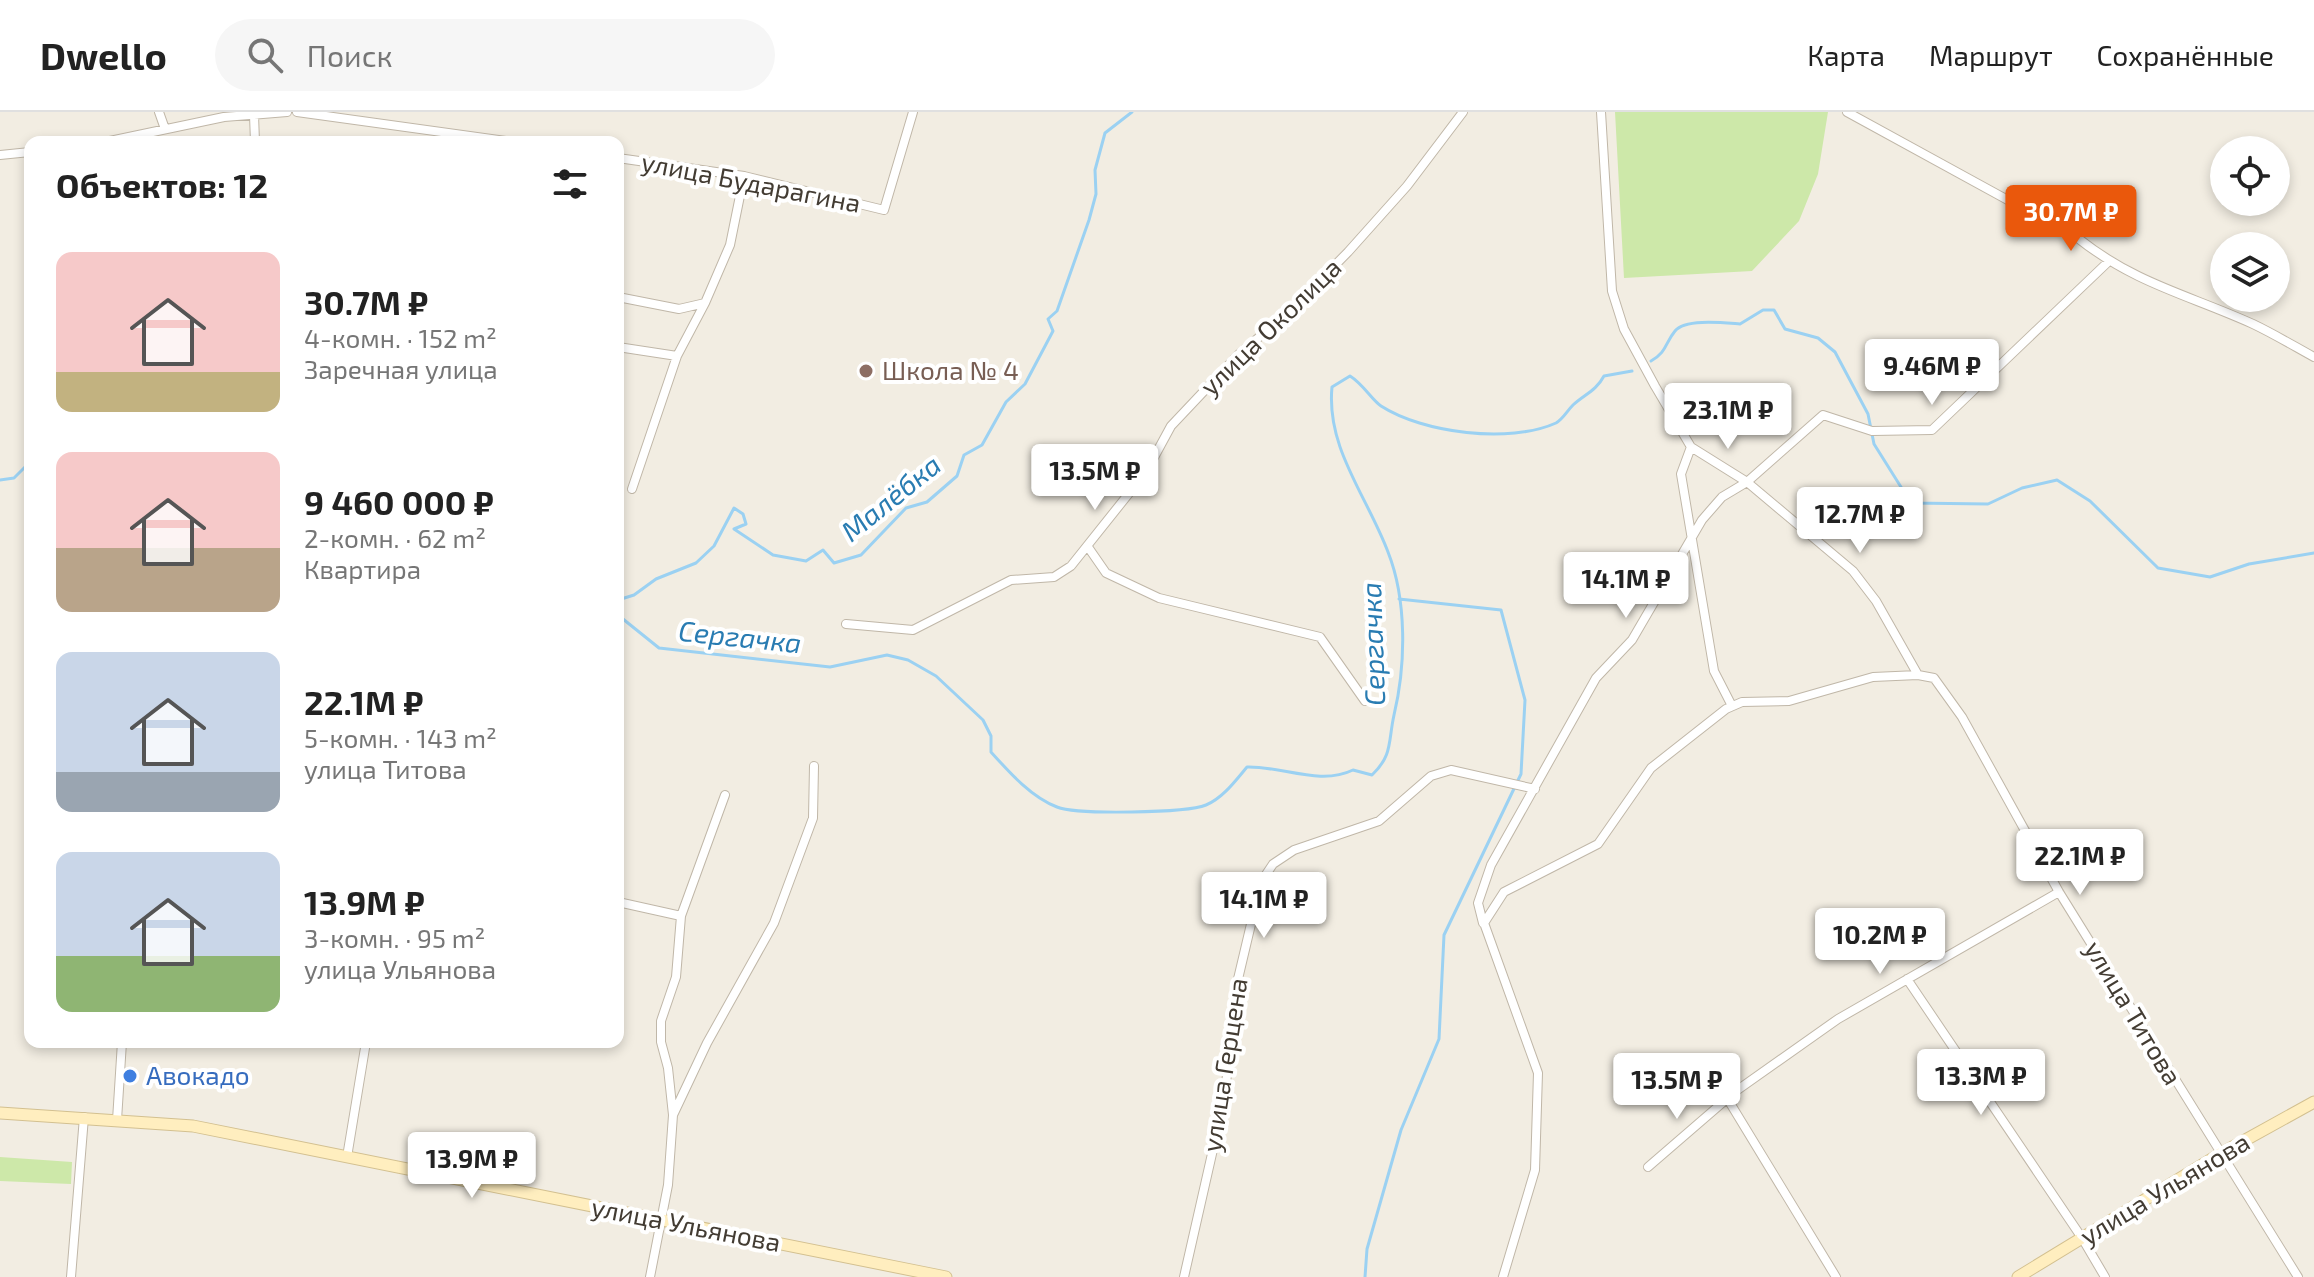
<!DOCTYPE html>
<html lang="ru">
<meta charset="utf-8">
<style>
:root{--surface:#fff;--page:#f6f6f6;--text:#222;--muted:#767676;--line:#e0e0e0;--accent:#ea580c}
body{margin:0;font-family:"Exo 2",sans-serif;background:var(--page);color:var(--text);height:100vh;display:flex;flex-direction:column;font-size:30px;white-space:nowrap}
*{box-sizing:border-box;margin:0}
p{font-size:26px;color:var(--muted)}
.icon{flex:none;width:44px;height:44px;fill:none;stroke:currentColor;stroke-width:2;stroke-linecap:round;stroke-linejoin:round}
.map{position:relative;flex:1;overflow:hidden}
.side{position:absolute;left:24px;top:24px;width:600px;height:912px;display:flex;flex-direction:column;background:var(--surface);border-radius:16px;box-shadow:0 4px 12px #0003}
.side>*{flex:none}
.controls{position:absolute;left:2210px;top:24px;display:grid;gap:16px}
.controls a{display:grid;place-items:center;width:80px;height:80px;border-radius:50%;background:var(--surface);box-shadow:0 4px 12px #0003;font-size:40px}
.price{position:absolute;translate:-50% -68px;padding:0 18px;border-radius:8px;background:#fff;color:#222;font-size:26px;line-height:52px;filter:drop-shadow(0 2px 4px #0008)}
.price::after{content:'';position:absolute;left:50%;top:48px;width:24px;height:18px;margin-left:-12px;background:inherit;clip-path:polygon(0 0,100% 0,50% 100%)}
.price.active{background:var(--accent);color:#fff}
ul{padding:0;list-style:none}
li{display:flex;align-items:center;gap:24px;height:200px;padding:0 32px}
li span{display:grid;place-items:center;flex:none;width:224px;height:160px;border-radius:16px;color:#555}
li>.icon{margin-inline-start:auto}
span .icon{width:96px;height:96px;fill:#fffc;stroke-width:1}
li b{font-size:34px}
h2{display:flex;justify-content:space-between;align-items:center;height:96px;padding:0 32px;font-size:34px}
header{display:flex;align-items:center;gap:48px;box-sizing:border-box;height:112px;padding:0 40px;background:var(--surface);border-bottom:2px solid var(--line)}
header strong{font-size:38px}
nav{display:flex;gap:44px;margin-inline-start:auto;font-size:28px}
.search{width:560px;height:72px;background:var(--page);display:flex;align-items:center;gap:20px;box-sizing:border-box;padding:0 28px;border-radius:44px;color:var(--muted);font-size:30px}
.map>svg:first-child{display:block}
</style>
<header>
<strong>Dwello</strong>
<div class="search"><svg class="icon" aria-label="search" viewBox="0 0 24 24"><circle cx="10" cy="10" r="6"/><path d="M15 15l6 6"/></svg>Поиск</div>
<nav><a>Карта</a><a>Маршрут</a><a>Сохранённые</a></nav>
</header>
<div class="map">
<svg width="2314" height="1165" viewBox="0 0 2314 1165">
<rect width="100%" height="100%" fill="#f2ede2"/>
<!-- green -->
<path fill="#cde8a9" d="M 1615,0 L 1828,0 L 1818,62 L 1799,109 L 1752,159 L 1624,166 Z
M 0,1045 L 72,1050 L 71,1072 L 0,1069 Z"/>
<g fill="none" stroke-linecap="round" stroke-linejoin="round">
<!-- stream -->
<path stroke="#9bd1f2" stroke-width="3" d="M 1651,249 C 1667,240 1665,231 1675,219 C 1685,206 1726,211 1740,212 L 1763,198 L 1774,198 L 1785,217 L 1818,226 L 1835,240 L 1868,302 L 1874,332 L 1911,391 L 1988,392 L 2022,376 L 2057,368 L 2090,389 L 2158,456 L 2210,465 L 2249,452 L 2314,441
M 0,368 L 14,366 L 30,350
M 618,488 L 634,483 L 656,467 L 696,451 L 714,434 L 734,396 L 743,402 L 746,412 L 734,417 L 773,443 L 806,449 L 823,438 L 834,451 L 861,443 L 906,396 L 927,390 L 957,364 L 964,343 L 982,333 L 1006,290 L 1025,272 L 1053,219 L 1048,207 L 1057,199 L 1089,108 L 1096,82 L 1095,58 L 1105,21 L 1132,0
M 618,503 L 659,536 L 830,555 L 887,543 L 908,548 L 936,564 L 983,608 L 991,624 L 991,640 C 1009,660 1031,685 1057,695 C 1077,703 1186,701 1206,693 C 1223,686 1236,668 1247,655 C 1282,654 1320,674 1353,658 L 1372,663 C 1393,643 1388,630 1394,603 C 1406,553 1407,488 1388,440 C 1367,384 1326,336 1332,275 L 1350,264 C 1363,272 1372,288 1381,294 C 1423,321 1509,332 1556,311 C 1563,307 1567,299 1573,293 C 1585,282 1596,279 1604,264 L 1632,259
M 1365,1165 L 1367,1137 L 1401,1018 L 1439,927 L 1444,823 L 1521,662 L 1525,588 L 1501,498 L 1399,487"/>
<defs>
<path id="minor" d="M 159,0 L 165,17
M 297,0 L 514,30
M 1601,0 L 1612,179 L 1624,217 L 1655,274 L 1691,335 L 1747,370 L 1853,459 L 1876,489 L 1918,563
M 1847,0 L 2079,127 C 2136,172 2189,183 2253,212 C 2274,222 2294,234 2314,245
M 254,3 L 255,30
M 105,30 L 224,5 L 287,0
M 0,43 L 30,40
M 618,46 L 744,64 L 884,98 L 913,0
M 618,185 L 679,197 L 705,191 L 730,133 L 744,64
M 618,235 L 677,244 L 705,191
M 1691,335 L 1681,362 L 1714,559 L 1732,594
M 632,377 L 677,244
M 1088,435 L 1106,461 L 1159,486 L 1320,525 L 1365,589
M 846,512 L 913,518 L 1011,468 L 1054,465 L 1071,454 L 1146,360 L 1171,314 L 1239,242 L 1288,201 L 1348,140 L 1407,74 L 1463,0
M 618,790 L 681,804
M 1483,811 L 1478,791 L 1491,753 L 1596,566 L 1632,528 L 1702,408 L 1722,385 L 1747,370 L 1823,303 L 1872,319 L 1932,318 L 2108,150
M 1907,867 L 2082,1126 L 2105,1165
M 1727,986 L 1836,1165
M 673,1003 L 668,956 L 661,930 L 661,909 L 676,865 L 681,804 L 725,683
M 117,1008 L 122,930
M 347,1045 L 366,930
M 1648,1055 L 1736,979 L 1838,907 L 2059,780
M 71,1165 L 84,1005
M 650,1165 L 668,1073 L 673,1003 L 707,931 L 774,811 L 813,706 L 814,654
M 1184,1165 L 1224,989 L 1238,867 L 1261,770 L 1273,752 L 1294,738 L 1379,709 L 1431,664 L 1451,658 L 1535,677
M 1503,1165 L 1535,1058 L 1538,961 L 1484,811 L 1504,780 L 1598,732 L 1651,656 L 1726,597 L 1742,590 L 1789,589 L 1873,565 L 1918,563 L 1934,566 L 1962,605 L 2059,780 L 2298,1165"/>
<path id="secondary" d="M 0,1001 L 193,1014 L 946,1165
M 2018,1165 L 2220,1042 L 2314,990"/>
</defs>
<!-- minor casing -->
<use href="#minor" stroke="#c0b7a8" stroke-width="10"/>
<!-- secondary casing -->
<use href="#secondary" stroke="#d3c090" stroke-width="13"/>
<!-- minor -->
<use href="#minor" stroke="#fff" stroke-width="8"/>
<!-- secondary -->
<use href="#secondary" stroke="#ffeebf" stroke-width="11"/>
</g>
<!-- markers -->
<circle fill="#8d6e63" stroke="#fff" stroke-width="3" cx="866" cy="259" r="8"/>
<circle fill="#3f7fe0" stroke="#fff" stroke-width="3" cx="130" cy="964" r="8"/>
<g text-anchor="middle" stroke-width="8" stroke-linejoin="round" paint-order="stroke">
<!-- street labels -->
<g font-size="26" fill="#433c33" stroke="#fff">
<text transform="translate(751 71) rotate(11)" y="9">улица Бударагина</text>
<text transform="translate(1271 215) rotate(-44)" y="9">улица Околица</text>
<text transform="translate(2133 901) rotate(59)" y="9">улица Титова</text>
<text transform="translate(1225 953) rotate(-81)" y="9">улица Герцена</text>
<text transform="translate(2165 1077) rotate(-31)" y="9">улица Ульянова</text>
<text transform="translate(686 1113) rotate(11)" y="9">улица Ульянова</text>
</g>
<!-- education labels -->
<g font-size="26" fill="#785e54" stroke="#fff" text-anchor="start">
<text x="882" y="268">Школа № 4</text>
</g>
<!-- shop labels -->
<g font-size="26" fill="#366cbe" stroke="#fff" text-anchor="start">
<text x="146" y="973">Авокадо</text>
</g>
<!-- water labels -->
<g font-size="28" font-style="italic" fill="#297cb2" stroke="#fff">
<text transform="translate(891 386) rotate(-39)" y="10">Малёбка</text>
<text transform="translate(740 525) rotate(6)" y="10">Сергачка</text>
<text transform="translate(1373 532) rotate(-92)" y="10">Сергачка</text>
</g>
</g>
</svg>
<div class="controls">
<a><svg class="icon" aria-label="locate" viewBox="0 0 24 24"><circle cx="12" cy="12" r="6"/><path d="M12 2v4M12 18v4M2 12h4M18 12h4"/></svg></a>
<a><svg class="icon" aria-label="layers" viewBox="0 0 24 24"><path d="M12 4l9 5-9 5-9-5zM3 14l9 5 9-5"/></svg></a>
</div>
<b class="price active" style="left:2071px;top:141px">30.7M ₽</b>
<b class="price" style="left:1932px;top:295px">9.46M ₽</b>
<b class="price" style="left:1728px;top:339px">23.1M ₽</b>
<b class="price" style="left:1095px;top:400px">13.5M ₽</b>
<b class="price" style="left:1860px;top:443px">12.7M ₽</b>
<b class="price" style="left:1626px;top:508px">14.1M ₽</b>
<b class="price" style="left:2080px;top:785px">22.1M ₽</b>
<b class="price" style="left:1264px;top:828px">14.1M ₽</b>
<b class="price" style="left:1880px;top:864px">10.2M ₽</b>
<b class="price" style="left:1981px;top:1005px">13.3M ₽</b>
<b class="price" style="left:1677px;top:1009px">13.5M ₽</b>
<b class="price" style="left:472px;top:1088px">13.9M ₽</b>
<section class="side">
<h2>Объектов: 12<svg class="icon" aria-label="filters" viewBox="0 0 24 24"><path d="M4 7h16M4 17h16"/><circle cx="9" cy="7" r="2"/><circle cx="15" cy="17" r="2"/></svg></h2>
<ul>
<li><span style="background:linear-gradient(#f6c9c9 75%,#c2b280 0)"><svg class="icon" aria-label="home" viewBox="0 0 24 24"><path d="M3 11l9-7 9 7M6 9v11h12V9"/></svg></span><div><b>30.7M ₽</b><p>4-комн. · 152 m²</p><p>Заречная улица</p></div></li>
<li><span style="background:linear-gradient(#f6c9c9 60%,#b9a48a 0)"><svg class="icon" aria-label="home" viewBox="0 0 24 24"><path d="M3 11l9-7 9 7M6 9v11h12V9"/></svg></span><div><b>9 460 000 ₽</b><p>2-комн. · 62 m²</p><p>Квартира</p></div></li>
<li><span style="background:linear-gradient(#c9d6e8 75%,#9aa5b1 0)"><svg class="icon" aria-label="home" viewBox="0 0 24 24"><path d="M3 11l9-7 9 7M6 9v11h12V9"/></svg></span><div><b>22.1M ₽</b><p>5-комн. · 143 m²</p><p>улица Титова</p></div></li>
<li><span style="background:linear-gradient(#c9d6e8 65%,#8fb573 0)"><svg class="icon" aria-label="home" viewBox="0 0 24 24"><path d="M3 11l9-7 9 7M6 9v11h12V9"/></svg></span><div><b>13.9M ₽</b><p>3-комн. · 95 m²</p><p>улица Ульянова</p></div></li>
</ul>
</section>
</div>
